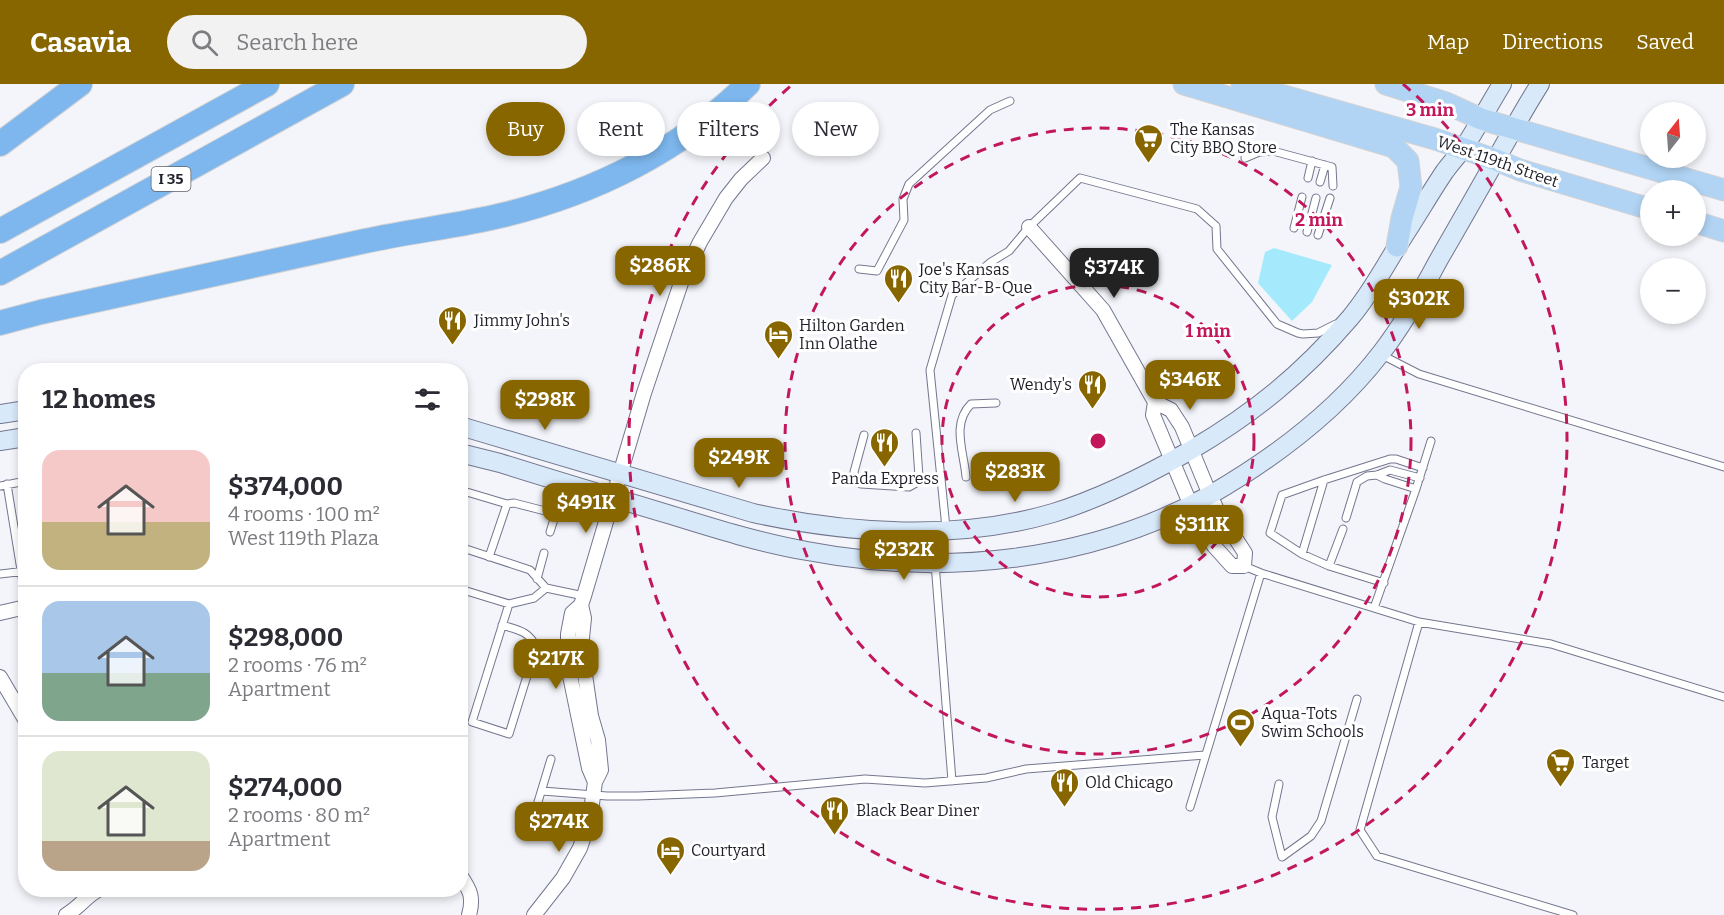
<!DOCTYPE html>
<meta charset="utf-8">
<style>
:root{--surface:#fff;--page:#f2f2f3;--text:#2b2b33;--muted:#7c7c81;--line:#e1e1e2;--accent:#876600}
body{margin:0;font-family:Bitter,serif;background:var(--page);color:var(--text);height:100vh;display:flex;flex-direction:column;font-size:22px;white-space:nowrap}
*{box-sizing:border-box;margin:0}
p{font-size:20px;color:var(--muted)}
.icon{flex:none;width:33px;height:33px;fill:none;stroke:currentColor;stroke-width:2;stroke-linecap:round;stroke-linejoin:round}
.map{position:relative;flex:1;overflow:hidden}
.details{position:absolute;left:18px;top:279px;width:450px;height:534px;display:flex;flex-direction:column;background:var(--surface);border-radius:24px;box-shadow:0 3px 9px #0003}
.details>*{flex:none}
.guide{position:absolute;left:486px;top:18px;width:570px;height:54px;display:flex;gap:12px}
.needle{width:39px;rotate:17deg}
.controls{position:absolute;left:1640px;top:18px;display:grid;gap:12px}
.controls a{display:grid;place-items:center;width:66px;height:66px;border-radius:50%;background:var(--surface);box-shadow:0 3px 9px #0003;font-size:30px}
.price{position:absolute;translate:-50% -51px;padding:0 14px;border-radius:12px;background:var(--accent);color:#fff;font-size:20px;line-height:39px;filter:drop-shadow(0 2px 3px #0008)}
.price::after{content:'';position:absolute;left:50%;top:36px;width:18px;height:14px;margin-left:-9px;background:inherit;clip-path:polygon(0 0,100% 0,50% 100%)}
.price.current{background:#222;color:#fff}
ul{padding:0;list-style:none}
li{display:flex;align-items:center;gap:18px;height:150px;padding:0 24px}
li+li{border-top:2px solid var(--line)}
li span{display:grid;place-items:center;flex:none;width:168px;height:120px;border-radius:18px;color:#555}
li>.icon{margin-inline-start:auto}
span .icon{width:72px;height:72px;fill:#fffc;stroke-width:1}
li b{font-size:26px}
h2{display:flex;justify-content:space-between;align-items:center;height:72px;padding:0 24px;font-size:26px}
.chip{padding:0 21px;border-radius:27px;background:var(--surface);box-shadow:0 3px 9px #0003;font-size:21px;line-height:54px}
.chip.current{background:var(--accent);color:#fff}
header{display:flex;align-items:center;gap:36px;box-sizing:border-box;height:84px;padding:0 30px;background:var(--accent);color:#fff}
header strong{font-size:28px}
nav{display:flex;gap:33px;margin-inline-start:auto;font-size:21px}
.search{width:420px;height:54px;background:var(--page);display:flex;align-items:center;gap:15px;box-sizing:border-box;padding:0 21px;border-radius:33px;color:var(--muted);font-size:22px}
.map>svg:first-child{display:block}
</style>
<header>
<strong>Casavia</strong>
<div class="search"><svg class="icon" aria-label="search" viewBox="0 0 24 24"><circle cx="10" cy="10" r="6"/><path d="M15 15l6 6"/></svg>Search here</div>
<nav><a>Map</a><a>Directions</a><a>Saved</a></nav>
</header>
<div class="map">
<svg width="1724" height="831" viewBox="0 0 1724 831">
<rect width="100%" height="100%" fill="#f4f5fa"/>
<!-- water -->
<path fill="#a4eafc" d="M 1274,164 L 1332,181 L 1312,218 L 1292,237 L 1258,199 L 1265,168 Z"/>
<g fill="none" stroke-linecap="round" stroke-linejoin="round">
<defs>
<path id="lane" d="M 1245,74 L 1259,68 L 1273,67 L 1332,83 L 1333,102
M 1308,94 L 1312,77
M 1320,98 L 1325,81
M 1294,144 L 1302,113
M 1307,148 L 1316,114
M 1318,151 L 1330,114
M 859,185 L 877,187 L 904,136 L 903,115 L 909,100 L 990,26 L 1010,17
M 1382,271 L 1419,290 L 1724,383
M 864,351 L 854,388 L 855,396 L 861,400 L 909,403 L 916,399 L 919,393 L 916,349
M 1377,391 L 1385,395 L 1416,405
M 966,393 C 964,368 951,340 971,320 L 996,319
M 7,400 L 26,517
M 0,402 L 26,397
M 460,406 L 507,420 L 489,473
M 507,420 L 514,419 L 553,429 L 555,432 L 550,448
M 1346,434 L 1357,398 L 1367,392 L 1377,391 L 1390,386 L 1420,394
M 946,444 L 930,286 L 952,211 L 991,178 L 1009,167 L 1029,143 L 1080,94 L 1197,125 L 1216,142 L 1217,165 L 1277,240 L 1298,249 L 1303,250 L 1318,249 L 1336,240
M 460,463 L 530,486 L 546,504 L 584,512
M 1302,470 L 1324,396
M 935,479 L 952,697
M 1244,482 L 1261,489 L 1419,538 L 1551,560 L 1724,613
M 1329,482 L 1343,445
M 0,490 L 26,487
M 537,495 L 544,469
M 1384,499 L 1329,482 L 1302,470 L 1270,449 L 1282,411 L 1324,396 L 1390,375 L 1396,375 L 1423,384
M 460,505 L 509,520 L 534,514 L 546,504
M 1374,524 L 1416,405 L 1431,357
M 1419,538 L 1360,746 L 1377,772 L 1573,831
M 502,541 C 518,546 529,547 536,563 L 509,650 L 472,638 L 509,520
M 1279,700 L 1272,733 L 1282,773 L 1311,752 L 1321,737 L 1357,615
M 542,707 L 607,712 L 638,712 L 715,709 L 865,695 L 925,699 L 986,694 L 1026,685 L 1205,671
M 1190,723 L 1261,489
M 531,741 L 551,675"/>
<path id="street" d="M 1029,143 L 1103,226 L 1155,318 L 1171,326 L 1182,343 L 1210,411 L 1217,426 L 1245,469 L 1244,482 L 1232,482 L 1214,462 L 1197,436 L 1153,331 L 1155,318
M 0,529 L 26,523
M 0,593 L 26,637
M 595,698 L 589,684 L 568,582 L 568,550 L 572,529 L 581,521 L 584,512 L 644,309 L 682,196 L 700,158 L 726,114 L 741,95 L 763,74
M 460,791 C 470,806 474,813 469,831
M 66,831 C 80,823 85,813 98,806
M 534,831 L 563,794 L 580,764 L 590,734 L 595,698 L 601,686 L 598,656 L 591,632 L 583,577 L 582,554 L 584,534 L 581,521"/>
<path id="secondary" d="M 0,330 L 26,326
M 460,342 L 753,429 C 849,450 958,457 1053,429 C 1102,414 1147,391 1191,366 C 1254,329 1302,290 1350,234 C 1373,207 1388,176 1407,147 C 1420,127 1432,106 1445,87 C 1451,79 1457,72 1463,65 C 1477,44 1489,21 1502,0
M 0,357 L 26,353
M 460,369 L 500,379 C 557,397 614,414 671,431 C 716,445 761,459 807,467 C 942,493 1089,478 1210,411 C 1274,374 1335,329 1381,269 C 1403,241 1421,209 1438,177 C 1457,144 1476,111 1495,77 C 1510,51 1524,25 1540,0"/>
<path id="primary" d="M 1184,0 L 1394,63 L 1408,77 L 1411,103 L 1402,134 L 1397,162
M 1242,0 L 1435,55 L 1496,76 L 1520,86 L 1650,125
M 1386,0 L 1446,19 L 1481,35 L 1724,106
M 1695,138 L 1724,147"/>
<path id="highway" d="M 0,60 L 80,0
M 0,147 L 267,0
M 0,189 L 342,0
M 0,239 L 41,228 C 149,205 257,181 365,157 C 411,147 458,142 503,131 C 594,109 681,66 748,0"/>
</defs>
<!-- lane casing -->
<use href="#lane" stroke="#74768e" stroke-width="9"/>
<!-- street casing -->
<use href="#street" stroke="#74768e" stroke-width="16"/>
<!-- secondary casing -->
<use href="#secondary" stroke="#74768e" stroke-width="20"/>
<!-- primary casing -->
<use href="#primary" stroke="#d2d2d4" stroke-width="23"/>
<!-- highway casing -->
<use href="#highway" stroke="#d2d2d4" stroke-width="26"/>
<!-- lane -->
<use href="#lane" stroke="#fff" stroke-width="7"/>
<!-- street -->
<use href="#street" stroke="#fff" stroke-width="14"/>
<!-- secondary -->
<use href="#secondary" stroke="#d8e9fa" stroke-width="18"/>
<!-- primary -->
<use href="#primary" stroke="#b1d4f4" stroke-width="21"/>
<!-- highway -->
<use href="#highway" stroke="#7db7ed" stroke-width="24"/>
</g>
<!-- distance rings -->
<g fill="none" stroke="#c2185b" stroke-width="3" stroke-dasharray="10 8">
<circle cx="1098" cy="357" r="156"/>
<circle cx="1098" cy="357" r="313"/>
<path d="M1403 0A469 469 0 1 1 793 0"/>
</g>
<!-- icons -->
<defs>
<symbol id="supermarket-pin" viewBox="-11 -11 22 30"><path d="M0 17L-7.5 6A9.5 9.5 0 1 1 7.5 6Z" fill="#876600" stroke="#fff"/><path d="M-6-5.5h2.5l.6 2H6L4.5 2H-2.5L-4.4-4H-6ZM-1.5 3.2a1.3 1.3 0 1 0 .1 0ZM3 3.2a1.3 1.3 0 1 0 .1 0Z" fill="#fff"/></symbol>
<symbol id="restaurant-pin" viewBox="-11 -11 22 30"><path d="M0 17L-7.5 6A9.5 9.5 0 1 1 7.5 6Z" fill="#876600" stroke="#fff"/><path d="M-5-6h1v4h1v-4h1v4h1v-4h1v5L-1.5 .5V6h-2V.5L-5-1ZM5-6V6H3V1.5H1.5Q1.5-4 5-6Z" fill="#fff"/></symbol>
<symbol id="hotel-pin" viewBox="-11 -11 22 30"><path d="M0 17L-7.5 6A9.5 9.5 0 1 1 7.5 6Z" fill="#876600" stroke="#fff"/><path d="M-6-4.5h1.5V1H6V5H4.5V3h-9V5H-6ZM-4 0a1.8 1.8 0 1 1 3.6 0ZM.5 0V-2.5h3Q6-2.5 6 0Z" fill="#fff"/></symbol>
<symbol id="stadium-pin" viewBox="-11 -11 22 30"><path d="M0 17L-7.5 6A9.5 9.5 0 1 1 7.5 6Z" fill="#876600" stroke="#fff"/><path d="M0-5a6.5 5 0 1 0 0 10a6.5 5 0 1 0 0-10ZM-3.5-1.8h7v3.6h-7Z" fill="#fff"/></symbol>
</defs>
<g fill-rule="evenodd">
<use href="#supermarket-pin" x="1132" y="38" width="33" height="45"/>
<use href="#restaurant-pin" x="882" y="178" width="33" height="45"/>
<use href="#restaurant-pin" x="436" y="220" width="33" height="45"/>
<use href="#hotel-pin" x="762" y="234" width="33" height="45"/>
<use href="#restaurant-pin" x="1076" y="284" width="33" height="45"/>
<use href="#restaurant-pin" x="868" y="342" width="33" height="45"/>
<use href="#stadium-pin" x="1224" y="622" width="33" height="45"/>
<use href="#supermarket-pin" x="1544" y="662" width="33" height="45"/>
<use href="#restaurant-pin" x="1048" y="682" width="33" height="45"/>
<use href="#restaurant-pin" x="818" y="710" width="33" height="45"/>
<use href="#hotel-pin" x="654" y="750" width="33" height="45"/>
</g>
<g text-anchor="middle" stroke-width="6" stroke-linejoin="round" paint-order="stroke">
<!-- shield labels -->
<rect fill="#fff" stroke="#626269" stroke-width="1.5" x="151.5" y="83" width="39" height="24" rx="4.5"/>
<g font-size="15" font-weight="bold" fill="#1e1f29">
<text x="171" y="100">I 35</text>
</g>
<!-- poi labels -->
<g font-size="16" fill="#1e1f29" stroke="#fff" text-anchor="start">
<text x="1170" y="51">The Kansas<tspan x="1170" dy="18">City BBQ Store</tspan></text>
<text x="919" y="191">Joe's Kansas<tspan x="919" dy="18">City Bar-B-Que</tspan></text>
<text x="474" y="242">Jimmy John's</text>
<text x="799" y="247">Hilton Garden<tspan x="799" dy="18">Inn Olathe</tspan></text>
<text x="1072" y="306" text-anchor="end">Wendy's</text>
<text x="885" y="400" text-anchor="middle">Panda Express</text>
<text x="1261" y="635">Aqua-Tots<tspan x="1261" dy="18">Swim Schools</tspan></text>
<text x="1582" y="684">Target</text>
<text x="1085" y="704">Old Chicago</text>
<text x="856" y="732">Black Bear Diner</text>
<text x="691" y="772">Courtyard</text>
</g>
<!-- street labels -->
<g font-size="16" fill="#1e1f29" stroke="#fff">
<text transform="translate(1498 77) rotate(19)" y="6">West 119th Street</text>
</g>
</g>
<circle cx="1098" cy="357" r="9" fill="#c2185b" stroke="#fff" stroke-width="3"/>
<g font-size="18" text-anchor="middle" font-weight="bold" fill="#c2185b" stroke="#fff" stroke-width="6" stroke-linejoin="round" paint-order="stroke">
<text x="1430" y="32">3 min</text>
<text x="1319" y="142">2 min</text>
<text x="1208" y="253">1 min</text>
</g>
</svg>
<div class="controls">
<a><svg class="needle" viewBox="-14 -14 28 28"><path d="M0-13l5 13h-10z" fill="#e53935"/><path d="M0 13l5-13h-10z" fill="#7c7c81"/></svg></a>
<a>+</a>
<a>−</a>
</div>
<b class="price" style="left:660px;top:213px">$286K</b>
<b class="price current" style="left:1114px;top:215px">$374K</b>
<b class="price" style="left:1419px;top:246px">$302K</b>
<b class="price" style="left:1190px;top:327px">$346K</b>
<b class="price" style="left:545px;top:347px">$298K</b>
<b class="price" style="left:739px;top:405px">$249K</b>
<b class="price" style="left:1015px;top:419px">$283K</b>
<b class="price" style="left:586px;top:450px">$491K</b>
<b class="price" style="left:1202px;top:472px">$311K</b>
<b class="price" style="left:904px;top:497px">$232K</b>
<b class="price" style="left:556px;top:606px">$217K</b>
<b class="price" style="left:559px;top:769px">$274K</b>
<div class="guide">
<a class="chip current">Buy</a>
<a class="chip">Rent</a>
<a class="chip">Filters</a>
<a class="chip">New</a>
</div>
<section class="details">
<h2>12 homes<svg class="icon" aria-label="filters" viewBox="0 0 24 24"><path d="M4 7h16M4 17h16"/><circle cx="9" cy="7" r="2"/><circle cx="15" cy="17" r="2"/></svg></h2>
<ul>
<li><span style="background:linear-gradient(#f6c9c9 60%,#c2b280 0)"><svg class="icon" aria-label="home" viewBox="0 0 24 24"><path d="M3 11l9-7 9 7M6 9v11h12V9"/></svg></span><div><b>$374,000</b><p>4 rooms · 100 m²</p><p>West 119th Plaza</p></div></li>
<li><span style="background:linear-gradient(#a9c7e8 60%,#7fa58c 0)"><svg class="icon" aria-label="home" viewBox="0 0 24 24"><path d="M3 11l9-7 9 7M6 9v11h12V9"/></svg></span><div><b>$298,000</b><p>2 rooms · 76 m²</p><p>Apartment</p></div></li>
<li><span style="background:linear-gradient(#dfe7d0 75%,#b9a48a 0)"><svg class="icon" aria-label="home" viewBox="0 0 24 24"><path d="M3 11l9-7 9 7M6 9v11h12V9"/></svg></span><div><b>$274,000</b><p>2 rooms · 80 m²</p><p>Apartment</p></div></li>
</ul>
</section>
</div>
